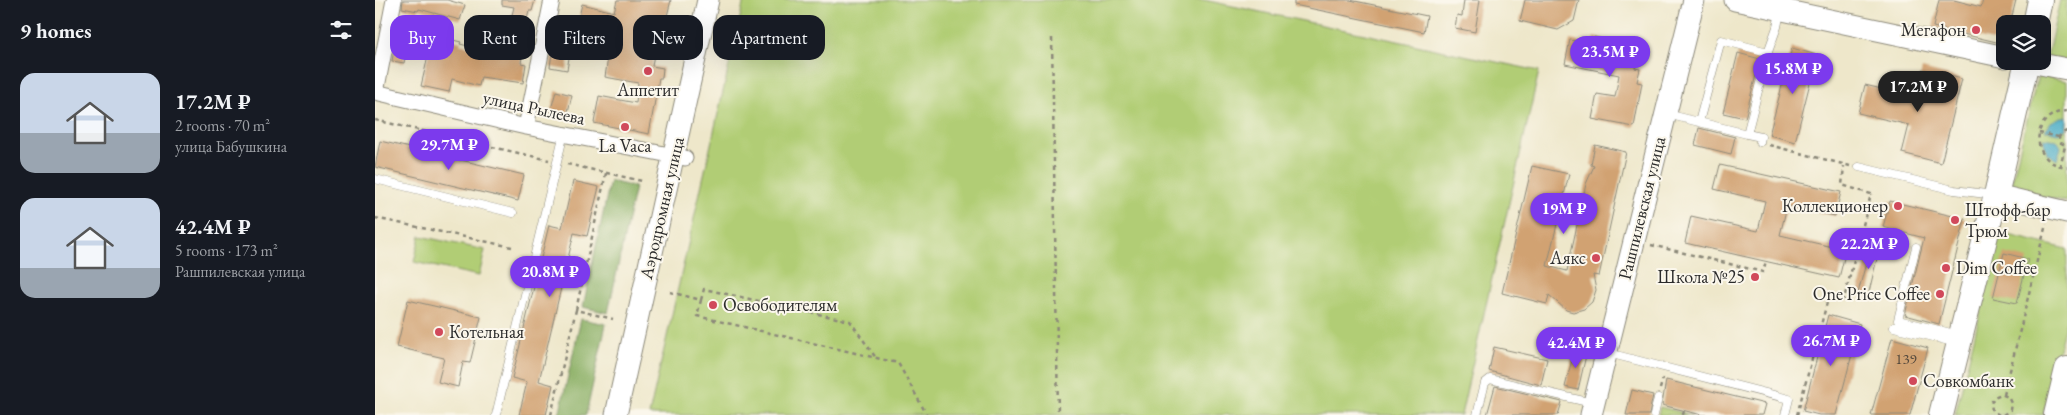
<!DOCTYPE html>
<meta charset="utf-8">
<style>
:root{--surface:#171b24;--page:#20242c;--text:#f1f3f6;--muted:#9ea1a6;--accent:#7c3aed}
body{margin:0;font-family:"EB Garamond",serif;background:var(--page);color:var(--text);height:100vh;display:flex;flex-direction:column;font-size:19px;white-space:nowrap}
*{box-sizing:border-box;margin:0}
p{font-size:16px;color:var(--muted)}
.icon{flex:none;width:28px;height:28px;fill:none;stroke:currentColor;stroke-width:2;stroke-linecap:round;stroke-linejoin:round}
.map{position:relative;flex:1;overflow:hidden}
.panel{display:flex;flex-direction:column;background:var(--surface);width:375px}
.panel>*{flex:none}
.top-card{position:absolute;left:15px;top:15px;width:475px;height:45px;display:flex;gap:10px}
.fabs{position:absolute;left:1621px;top:15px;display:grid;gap:10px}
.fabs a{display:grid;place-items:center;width:55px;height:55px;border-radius:10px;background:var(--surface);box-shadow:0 5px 20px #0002;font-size:25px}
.price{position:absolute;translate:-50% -42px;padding:0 11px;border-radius:18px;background:var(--accent);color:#fff;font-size:16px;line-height:32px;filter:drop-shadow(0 1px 2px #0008)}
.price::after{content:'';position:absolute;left:50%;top:30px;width:15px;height:11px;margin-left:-8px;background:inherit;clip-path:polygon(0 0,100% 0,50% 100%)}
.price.active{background:#222;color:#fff}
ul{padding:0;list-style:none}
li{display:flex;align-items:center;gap:15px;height:125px;padding:0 20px}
li span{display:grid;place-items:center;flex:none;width:140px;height:100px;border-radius:15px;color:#555}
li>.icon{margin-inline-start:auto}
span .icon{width:60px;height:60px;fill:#fffc;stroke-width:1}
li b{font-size:21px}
h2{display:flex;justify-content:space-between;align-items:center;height:60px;padding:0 20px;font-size:21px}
.pill{padding:0 18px;border-radius:15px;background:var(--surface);box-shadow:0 5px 20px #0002;font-size:18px;line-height:45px}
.pill.active{background:var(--accent);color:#fff}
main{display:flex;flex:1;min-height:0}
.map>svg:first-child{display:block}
</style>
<main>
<section class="panel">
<h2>9 homes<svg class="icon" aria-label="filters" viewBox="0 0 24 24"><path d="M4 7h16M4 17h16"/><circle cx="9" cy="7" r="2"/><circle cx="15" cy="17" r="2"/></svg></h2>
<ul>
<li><span style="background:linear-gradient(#c9d6e8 60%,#9aa5b1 0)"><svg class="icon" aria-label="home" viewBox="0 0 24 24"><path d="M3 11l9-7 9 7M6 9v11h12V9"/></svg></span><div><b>17.2M ₽</b><p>2 rooms · 70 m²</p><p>улица Бабушкина</p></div></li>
<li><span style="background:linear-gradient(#c9d6e8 70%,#9aa5b1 0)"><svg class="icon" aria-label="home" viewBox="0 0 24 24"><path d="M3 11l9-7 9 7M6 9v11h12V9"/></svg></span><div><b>42.4M ₽</b><p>5 rooms · 173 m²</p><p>Рашпилевская улица</p></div></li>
</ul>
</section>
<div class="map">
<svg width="1692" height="415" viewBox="0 0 1692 415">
<rect width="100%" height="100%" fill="#fbf7ec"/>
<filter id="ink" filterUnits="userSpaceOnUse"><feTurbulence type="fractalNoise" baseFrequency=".02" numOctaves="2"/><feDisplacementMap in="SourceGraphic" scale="10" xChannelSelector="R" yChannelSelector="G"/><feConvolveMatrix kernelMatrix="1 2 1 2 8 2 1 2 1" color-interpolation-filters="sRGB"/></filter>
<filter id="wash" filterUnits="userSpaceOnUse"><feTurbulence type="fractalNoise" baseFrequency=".0096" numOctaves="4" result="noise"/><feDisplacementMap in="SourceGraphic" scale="20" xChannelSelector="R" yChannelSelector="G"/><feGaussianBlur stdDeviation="1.12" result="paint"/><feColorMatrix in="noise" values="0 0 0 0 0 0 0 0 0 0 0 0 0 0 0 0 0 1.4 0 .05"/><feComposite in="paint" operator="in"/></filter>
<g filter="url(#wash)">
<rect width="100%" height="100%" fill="#eee7ca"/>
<!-- green -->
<path fill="#b1cd74" stroke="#6e7c50" d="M 369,0 L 829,0 L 1164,71 L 1086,415 L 274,415 Z
M 1685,0 L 1692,0 L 1692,61 L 1672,57 Z
M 1663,75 L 1692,81 L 1692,202 L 1635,189 Z
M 1625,233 L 1692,249 L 1692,317 L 1668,415 L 1580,415 Z
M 45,236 L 110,250 L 104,276 L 39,262 Z
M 1285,407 L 1317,415 L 1283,415 Z"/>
<!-- forest -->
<path fill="#8cb066" stroke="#5c6e48" d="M 235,181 L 260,187 L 233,313 L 208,307 Z
M 206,319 L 231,324 L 211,415 L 184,415 Z"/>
<!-- water -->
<path fill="#46abc5" stroke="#386b78" d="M 1686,117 L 1692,117 L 1691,129 L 1683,133 L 1670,130 L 1676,122 Z
M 1668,138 L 1682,140 L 1686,147 L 1682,160 L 1672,153 Z"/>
<g id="blocks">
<!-- building -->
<path fill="#d1a272" d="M 28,0 L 72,0 L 90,5 L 85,20 L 44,9 L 43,11 L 27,8 Z
M 127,0 L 160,0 L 157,11 L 154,11 L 148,37 L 150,38 L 146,63 L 151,64 L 148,83 L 106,77 L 104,86 L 77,79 L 74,92 L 46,86 L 58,35 L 86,42 L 85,44 L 116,52 L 119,31 L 131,34 L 135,15 L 137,15 L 139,7 L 127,5 Z
M 242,0 L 296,0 L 291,20 L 285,18 L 277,66 L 288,68 L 287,78 L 284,78 L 274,134 L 219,123 L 224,96 L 261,103 L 263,83 L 230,77 L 234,51 L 198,42 L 207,4 L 239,12 Z
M 919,0 L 975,0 L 1052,16 L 1049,32 L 919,5 Z
M 1089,0 L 1105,0 L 1100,32 L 1080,28 L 1082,15 L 1087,16 Z
M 1150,0 L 1204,0 L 1199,21 L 1183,30 L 1145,21 Z
M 1564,0 L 1579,0 L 1606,7 L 1608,0 L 1641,0 L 1635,24 L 1630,24 L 1630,44 L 1558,27 Z
M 180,31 L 198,34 L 192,70 L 175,67 Z
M 1219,37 L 1242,42 L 1240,49 L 1263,53 L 1260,68 L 1265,69 L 1262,82 L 1267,83 L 1259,127 L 1217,119 L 1222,94 L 1240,97 L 1244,75 L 1190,64 L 1195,40 L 1217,44 Z
M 21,39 L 33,41 L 29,63 L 17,61 Z
M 1417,48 L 1442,55 L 1420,142 L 1394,135 Z
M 1363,53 L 1385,59 L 1370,118 L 1348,113 Z
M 1547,69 L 1587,79 L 1566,163 L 1527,153 L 1534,125 L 1483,113 L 1490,85 L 1540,97 Z
M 181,91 L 197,95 L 192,116 L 175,113 Z
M 1324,128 L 1360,137 L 1356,154 L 1320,145 Z
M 5,141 L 149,175 L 143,201 L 0,167 Z
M 1220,145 L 1251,152 L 1224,276 L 1218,275 L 1221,290 L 1217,302 L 1209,309 L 1198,312 L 1191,310 L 1174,295 L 1172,304 L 1127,293 L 1157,166 L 1194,174 L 1172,266 L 1192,271 L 1211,184 L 1219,166 L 1216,165 Z
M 1345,165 L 1466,192 L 1460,216 L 1412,206 L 1405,235 L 1471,250 L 1464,278 L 1310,243 L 1316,216 L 1383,231 L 1390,201 L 1339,189 Z
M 198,181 L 224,187 L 212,236 L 199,233 L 164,381 L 178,385 L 171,415 L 144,415 L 152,382 L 137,378 L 174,225 L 187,228 Z
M 1515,201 L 1590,219 L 1564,324 L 1530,315 L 1549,238 L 1508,227 Z
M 1496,244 L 1505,246 L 1493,296 L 1483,293 Z
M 1629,253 L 1653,259 L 1642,303 L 1618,298 Z
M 33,300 L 106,317 L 95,363 L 88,362 L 83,387 L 63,382 L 69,358 L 22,347 Z
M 1453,315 L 1485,324 L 1461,415 L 1444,415 L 1428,411 Z
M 1517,338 L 1553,348 L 1535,415 L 1496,415 Z
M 1119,347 L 1172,359 L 1166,385 L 1114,371 Z
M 1200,348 L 1212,351 L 1203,390 L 1190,387 Z
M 1291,380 L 1390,404 L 1387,415 L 1327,415 L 1287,405 Z
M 1120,386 L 1187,402 L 1183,415 L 1112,415 Z
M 1257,390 L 1278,395 L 1274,415 L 1251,415 Z"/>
</g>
</g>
<g filter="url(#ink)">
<use href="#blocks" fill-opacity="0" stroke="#8c897a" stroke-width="1"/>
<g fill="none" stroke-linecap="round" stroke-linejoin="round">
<defs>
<path id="lane" d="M 1292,114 L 1372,134 L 1393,52 L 1402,27 L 1405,12
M 1324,122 L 1346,40 L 1393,52
M 1372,134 L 1386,137 L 1385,142
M 1484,167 L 1579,190 L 1619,195
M 0,179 L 138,213
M 1541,247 L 1523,320 L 1584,335
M 1519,327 L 1582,343
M 1233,353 L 1414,399 L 1410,415
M 121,415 L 189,133
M 1102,415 L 1110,383 L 1115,379 L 1217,403
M 1279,415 L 1283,398"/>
<path id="street" d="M 0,92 L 151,127 L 310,158
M 1,92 L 19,0
M 151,127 L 177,0"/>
<path id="secondary" d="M 1360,0 L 1630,57
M 1650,61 L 1692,69
M 1621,195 L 1692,212
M 241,415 L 333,0
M 1216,415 L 1319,0"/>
<path id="primary" d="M 1660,24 L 1665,0
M 1566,415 L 1621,195 L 1652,61
M 1681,415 L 1692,369"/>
</defs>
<!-- lane casing -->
<use href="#lane" stroke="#8c897a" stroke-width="9"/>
<!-- street casing -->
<use href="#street" stroke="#8c897a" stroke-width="17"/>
<!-- secondary casing -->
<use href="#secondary" stroke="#8c897a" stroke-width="23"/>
<!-- primary casing -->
<use href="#primary" stroke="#8c897a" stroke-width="26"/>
<!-- path -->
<path stroke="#8c897a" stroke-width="2.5" stroke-dasharray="4 4" stroke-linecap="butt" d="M 677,38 L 683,415
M 1692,111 C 1654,113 1654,164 1692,167
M 0,120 L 174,160
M 1692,131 L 1687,133 L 1684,137 L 1686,143 L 1692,146
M 1664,133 L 1684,137
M 1394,145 L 1475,166
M 192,164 L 267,181
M 1685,167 L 1690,146
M 0,218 L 137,247
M 1276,245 L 1388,272 L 1391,261
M 295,292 L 326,300 L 322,316 L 523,363 L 552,415
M 326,300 L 329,289 L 475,321 L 501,358
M 201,310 L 231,173
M 1285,389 L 1288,378
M 1629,395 L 1671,224
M 176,415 L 201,310 L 238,319
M 1308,415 L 1309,410
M 1422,415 L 1454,295 L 1469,299 L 1496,194 L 1467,185 L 1469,166
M 1624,415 L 1617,410 L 1616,403 L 1619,397 L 1626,394 L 1633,397 L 1636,403 L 1635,410 L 1628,415"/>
<!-- lane -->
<use href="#lane" stroke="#fff" stroke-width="8"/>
<!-- street -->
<use href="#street" stroke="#fff" stroke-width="15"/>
<!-- secondary -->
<use href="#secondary" stroke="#fff" stroke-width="21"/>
<!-- primary -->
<use href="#primary" stroke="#fff" stroke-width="24"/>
</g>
</g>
<!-- markers -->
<g fill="#d1495b" stroke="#fbf7ec" stroke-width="2">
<circle cx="1601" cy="30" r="5"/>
<circle cx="273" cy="71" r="5"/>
<circle cx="250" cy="127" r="5"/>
<circle cx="1523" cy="206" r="5"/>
<circle cx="1580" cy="220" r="5"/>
<circle cx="1221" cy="258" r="5"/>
<circle cx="1571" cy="268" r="5"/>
<circle cx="1380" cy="277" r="5"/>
<circle cx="1565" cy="294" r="5"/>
<circle cx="338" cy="305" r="5"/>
<circle cx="64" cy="332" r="5"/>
<circle cx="1538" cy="381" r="5"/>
</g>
<g text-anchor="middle" stroke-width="4" stroke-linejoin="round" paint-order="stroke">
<!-- number labels -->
<g font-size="15" fill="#54493d">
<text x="1531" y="364">139</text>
</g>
<!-- poi labels -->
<g font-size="18" fill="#2b2b2b" stroke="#fbf7ec" text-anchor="end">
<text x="1591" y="36">Мегафон</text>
<text x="273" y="96" text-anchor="middle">Аппетит</text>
<text x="250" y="152" text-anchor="middle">La Vaca</text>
<text x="1513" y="212">Коллекционер</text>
<text x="1590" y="216" text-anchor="start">Штофф-бар<tspan x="1590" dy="21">Трюм</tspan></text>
<text x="1211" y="264">Аякс</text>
<text x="1581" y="274" text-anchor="start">Dim Coffee</text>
<text x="1370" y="283">Школа №25</text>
<text x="1555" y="300">One Price Coffee</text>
<text x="348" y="311" text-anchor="start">Освободителям</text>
<text x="74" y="338" text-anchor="start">Котельная</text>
<text x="1548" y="387" text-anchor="start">Совкомбанк</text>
</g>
<!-- street labels -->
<g font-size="18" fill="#2b2b2b" stroke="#fbf7ec">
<text transform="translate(159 108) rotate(12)" y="6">улица Рылеева</text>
<text transform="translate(287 208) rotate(-77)" y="6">Аэродромная улица</text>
<text transform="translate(1267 208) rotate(-76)" y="6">Рашпилевская улица</text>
</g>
</g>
</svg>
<div class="fabs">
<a><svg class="icon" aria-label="layers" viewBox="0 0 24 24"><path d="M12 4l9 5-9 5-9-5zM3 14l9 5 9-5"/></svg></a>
</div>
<b class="price" style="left:1235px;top:78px">23.5M ₽</b>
<b class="price" style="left:1418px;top:95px">15.8M ₽</b>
<b class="price active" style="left:1543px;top:113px">17.2M ₽</b>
<b class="price" style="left:74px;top:171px">29.7M ₽</b>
<b class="price" style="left:1189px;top:235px">19M ₽</b>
<b class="price" style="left:1494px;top:270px">22.2M ₽</b>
<b class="price" style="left:175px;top:298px">20.8M ₽</b>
<b class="price" style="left:1456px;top:367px">26.7M ₽</b>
<b class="price" style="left:1201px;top:369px">42.4M ₽</b>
<div class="top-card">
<a class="pill active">Buy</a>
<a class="pill">Rent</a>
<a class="pill">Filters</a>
<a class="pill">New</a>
<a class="pill">Apartment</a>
</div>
</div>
</main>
